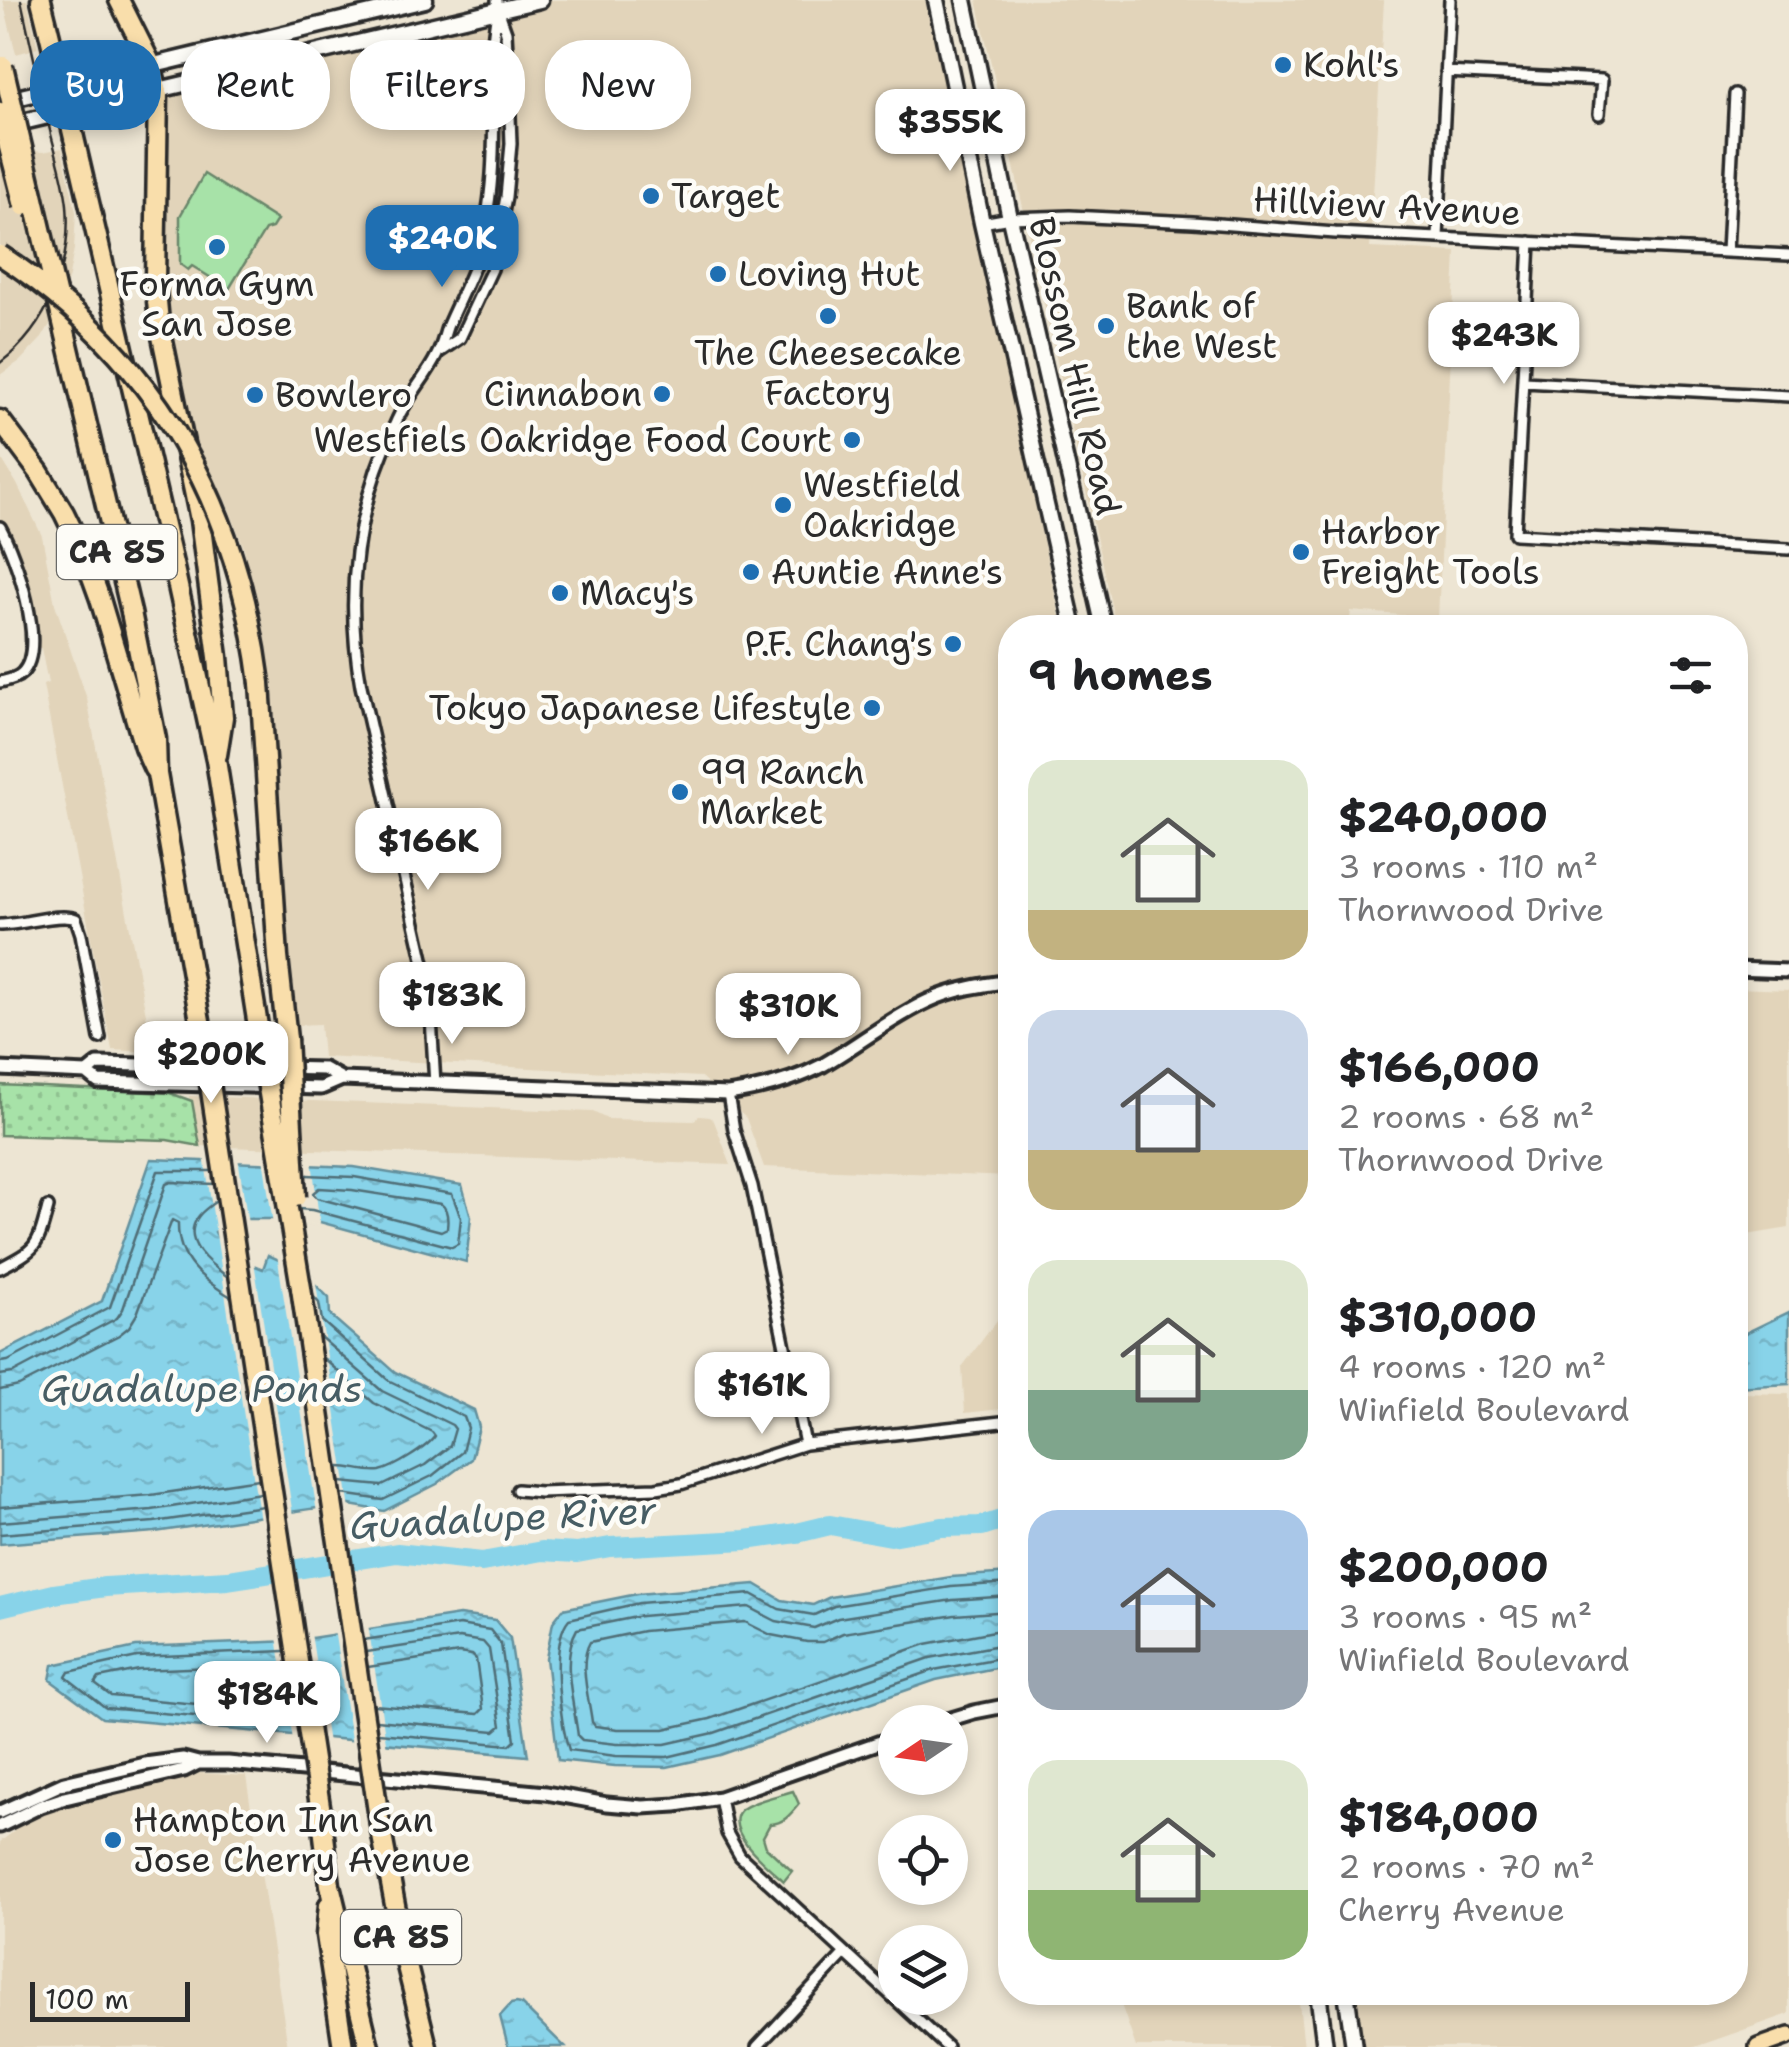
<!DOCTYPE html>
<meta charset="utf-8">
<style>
:root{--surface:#fff;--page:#f2f2f2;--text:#202124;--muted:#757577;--accent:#1f6fb2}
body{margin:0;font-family:"Shantell Sans",sans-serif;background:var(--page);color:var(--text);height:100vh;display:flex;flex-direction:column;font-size:38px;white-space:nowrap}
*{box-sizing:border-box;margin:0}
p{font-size:32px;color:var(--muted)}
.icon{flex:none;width:55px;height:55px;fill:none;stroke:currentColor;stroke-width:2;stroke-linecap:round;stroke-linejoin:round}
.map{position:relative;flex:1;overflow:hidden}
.details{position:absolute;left:998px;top:615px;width:750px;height:1390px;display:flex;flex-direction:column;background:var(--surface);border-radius:40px;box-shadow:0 5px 15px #0003}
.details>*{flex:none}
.banner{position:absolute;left:30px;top:40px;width:818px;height:90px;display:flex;gap:20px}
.needle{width:65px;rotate:257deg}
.buttons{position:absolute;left:878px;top:1705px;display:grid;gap:20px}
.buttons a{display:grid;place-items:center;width:90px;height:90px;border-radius:50%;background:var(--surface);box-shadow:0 5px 15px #0003;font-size:50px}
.scale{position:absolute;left:30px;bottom:25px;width:160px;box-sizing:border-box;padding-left:10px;border:5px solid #2b2b2b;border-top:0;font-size:28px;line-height:35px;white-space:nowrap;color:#2b2b2b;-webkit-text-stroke:8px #fdfcf7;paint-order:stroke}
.price{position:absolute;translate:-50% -85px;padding:0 22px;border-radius:20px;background:#fff;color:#222;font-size:32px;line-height:65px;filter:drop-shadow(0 2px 5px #0008)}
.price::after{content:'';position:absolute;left:50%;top:60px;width:30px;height:22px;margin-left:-15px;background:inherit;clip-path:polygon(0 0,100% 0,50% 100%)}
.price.active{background:var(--accent);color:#fff}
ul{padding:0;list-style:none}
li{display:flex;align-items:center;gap:30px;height:250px;padding:0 30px}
li span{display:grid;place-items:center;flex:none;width:280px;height:200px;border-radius:30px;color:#555}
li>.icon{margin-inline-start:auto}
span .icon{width:120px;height:120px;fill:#fffc;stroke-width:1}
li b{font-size:42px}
h2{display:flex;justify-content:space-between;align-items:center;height:120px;padding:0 30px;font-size:42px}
.tag{padding:0 35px;border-radius:40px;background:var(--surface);box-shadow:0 5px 15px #0003;font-size:35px;line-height:90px}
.tag.active{background:var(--accent);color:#fff}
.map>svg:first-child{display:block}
</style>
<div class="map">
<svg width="1789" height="2047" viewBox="0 0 1789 2047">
<defs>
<pattern id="park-dots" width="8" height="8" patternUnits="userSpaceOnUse" patternTransform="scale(2.5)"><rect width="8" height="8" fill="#a7e2a8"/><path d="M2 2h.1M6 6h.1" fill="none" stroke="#90c291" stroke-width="1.8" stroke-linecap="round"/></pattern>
<pattern id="water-ripples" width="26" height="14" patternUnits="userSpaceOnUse" patternTransform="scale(2.5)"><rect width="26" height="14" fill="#88d3e9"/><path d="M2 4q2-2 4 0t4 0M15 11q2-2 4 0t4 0" fill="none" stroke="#76b5c8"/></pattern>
</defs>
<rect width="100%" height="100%" fill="#ede5d3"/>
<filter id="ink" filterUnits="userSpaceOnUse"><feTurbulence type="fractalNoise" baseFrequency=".01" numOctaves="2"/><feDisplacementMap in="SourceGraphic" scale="20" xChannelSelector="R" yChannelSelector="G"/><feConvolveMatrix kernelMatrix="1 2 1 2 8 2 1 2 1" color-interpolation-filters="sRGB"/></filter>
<g filter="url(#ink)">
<!-- built -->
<path fill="#e2d4ba" d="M 3,0 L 27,0 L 38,48 L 16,54 Z
M 540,0 L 925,0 L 1062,627 L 1010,628 L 1010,1177 L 764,1167 L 746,1118 L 701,1077 L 323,1057 L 320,1024 L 295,1025 L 274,956 L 271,827 L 272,682 L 244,548 L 228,506 L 194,439 L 159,322 L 158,92 Z
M 977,0 L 1384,0 L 1370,248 L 1456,252 L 1438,618 L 1351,611 L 1349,627 L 1116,627 Z
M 0,147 L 43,152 L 62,148 L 76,212 L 74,249 L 69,276 L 57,312 L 42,338 L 20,361 L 0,375 Z
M 0,456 L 17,484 L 42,536 L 55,604 L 87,699 L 153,1052 L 112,1050 L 43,685 L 48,683 L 41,648 L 37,648 L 26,575 L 11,538 L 0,520 Z
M 1735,988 L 1789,990 L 1789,1228 L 1735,1237 Z
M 189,1096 L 593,1112 L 607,1119 L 693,1121 L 699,1116 L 710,1117 L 714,1121 L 731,1165 L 200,1146 Z
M 1010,1306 L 1010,1408 L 965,1413 L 962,1367 L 1007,1307 Z
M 1735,1393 L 1789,1394 L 1789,2014 L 1695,2047 L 1364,2047 L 1352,1993 L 1735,1992 Z
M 199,1773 L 246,1776 L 288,2047 L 0,2047 L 0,1842 L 13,1832 L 15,1826 L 44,1813 L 69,1804 Z
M 1117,1993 L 1298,1993 L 1304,2047 L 1136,2047 Z"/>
<!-- grass -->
<path fill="#a7e2a8" stroke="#69866a" stroke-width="2.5" d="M 204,174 L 277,220 L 272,228 L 265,230 L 229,289 L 192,266 L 188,270 L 180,264 L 180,216 Z
M 793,1791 L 799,1804 C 790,1815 784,1823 770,1824 L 763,1837 L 766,1847 L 792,1871 L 784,1881 C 771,1869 723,1832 740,1811 C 748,1802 781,1795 793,1791 Z"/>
<!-- park -->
<path fill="url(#park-dots)" stroke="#69866a" stroke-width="2.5" d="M 0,1085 L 170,1093 L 192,1101 L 200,1146 L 167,1140 L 0,1135 Z"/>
<!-- water -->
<path fill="url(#water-ripples)" stroke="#63909d" stroke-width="2.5" d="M 151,1159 L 354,1167 L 462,1185 L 471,1217 L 466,1262 L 309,1219 L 231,1219 L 215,1232 C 223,1251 243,1262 263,1269 L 268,1255 L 301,1270 L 329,1298 L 330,1315 L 395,1372 L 474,1410 L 479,1427 L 471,1459 L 437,1484 L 384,1511 L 344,1504 L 155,1532 L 0,1544 L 0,1354 L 102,1301 Z
M 1789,1312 L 1789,1384 L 1735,1387 L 1735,1338 Z
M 1010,1573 L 1010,1665 L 936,1680 L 720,1755 L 667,1767 L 615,1766 L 558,1760 L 546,1658 L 553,1622 L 563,1609 L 637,1594 L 755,1584 L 782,1600 L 813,1605 L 830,1597 L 951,1577 Z
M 459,1615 L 495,1620 L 510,1638 L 528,1756 L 102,1718 L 50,1680 L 53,1665 L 136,1647 L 292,1641 Z
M 516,2003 L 521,2004 L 565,2047 L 508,2047 L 500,2016 L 511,2004 Z"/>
<!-- pier -->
<path fill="#ede5d3" d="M 204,1156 L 238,1157 L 248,1224 L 232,1224 L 221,1233 L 224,1241 L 254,1261 L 293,1516 L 260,1521 Z
M 263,1158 L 312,1160 L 320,1227 L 308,1224 L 273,1224 Z
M 277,1254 L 303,1265 L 315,1277 L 350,1510 L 317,1513 Z
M 368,1624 L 387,1749 L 352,1746 L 334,1629 Z
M 311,1633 L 328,1743 L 293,1740 L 277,1637 Z"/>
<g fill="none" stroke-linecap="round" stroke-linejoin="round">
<!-- shore -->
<path stroke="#506e77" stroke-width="2.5" d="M 319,1188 L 352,1190 L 441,1204 C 448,1209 448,1220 447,1228 L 441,1231 L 317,1198 L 313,1193 Z
M 216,1201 C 210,1206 202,1211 198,1217 C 180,1242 211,1265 228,1277
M 299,1209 L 312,1210 L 452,1247 L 458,1244 L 461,1218 L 452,1194 L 354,1177 L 306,1175
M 314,1297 L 319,1303 L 322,1321 L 388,1380 L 464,1417 L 468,1428 L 462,1452 L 432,1476 L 383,1500 L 342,1494
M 319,1336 L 382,1391 L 452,1425 L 455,1429 L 450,1446 L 425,1465 L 382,1486 L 340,1482
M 323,1358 L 374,1403 L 432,1432 L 435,1436 C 428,1447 394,1468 380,1471 C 367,1473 351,1466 338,1467
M 0,1362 L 8,1361 L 110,1307 L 158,1171 L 212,1171
M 0,1375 L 13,1373 L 117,1318 L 123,1309 L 166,1184 L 171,1182 L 214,1184
M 0,1390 L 19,1386 L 119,1335 L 129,1327 L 137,1314 L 172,1220 L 178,1223 C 177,1261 202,1279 231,1297
M 0,1507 L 151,1495 L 259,1479
M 0,1522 L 152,1510 L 261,1493
M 0,1534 L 154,1522 L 263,1506
M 1010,1583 L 951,1587 L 834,1606 L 814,1615 L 779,1609 L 752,1594 L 639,1603 L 569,1619 C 549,1642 560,1722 569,1750 L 616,1756 L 667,1757 L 717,1745 L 934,1670 L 1010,1656
M 1010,1596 L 953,1600 L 838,1618 L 814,1628 L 776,1621 L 749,1607 L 641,1616 L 577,1629 C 560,1658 574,1703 578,1736 L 582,1740 L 617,1744 L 665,1744 L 714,1733 L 930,1658 L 1010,1643
M 1010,1611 L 955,1615 L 843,1633 L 823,1642 L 807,1642 L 771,1635 L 745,1622 L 643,1631 L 590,1642 C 578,1663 589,1698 592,1722 L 595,1726 L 618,1729 L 664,1729 L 710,1719 L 926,1644 L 1010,1628
M 364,1640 L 459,1625 L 490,1630 L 501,1644 L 515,1740 L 510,1745 L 378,1733
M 285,1651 L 137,1657 L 69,1672 L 66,1677 L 106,1708 L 296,1725
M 366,1652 L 459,1638 L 483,1642 L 489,1649 L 501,1726 L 495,1731 L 376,1720
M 287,1664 L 139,1670 L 99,1678 L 95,1684 L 111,1696 L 294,1713
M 368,1667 L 459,1653 L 472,1655 L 476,1659 L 483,1709 L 478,1714 L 374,1705
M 289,1679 L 222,1681 L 218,1687 L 222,1691 L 292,1697"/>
<!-- river -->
<path stroke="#88d3e9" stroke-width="20" d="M 0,1607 L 54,1594 L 105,1587 L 228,1580 L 397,1553 L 482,1562 L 542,1551 L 577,1553 L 610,1547 L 746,1540 L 797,1533 L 830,1525 L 891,1536 L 942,1527 L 982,1526 L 1010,1517"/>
<defs>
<path id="minor" d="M 1446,72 L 1602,80 L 1599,114
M 982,223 L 1010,218 L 1070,216 L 1193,222 L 1335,233 L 1789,255
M 1438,237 L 1450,0
M 1530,242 L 1515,534 L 1789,549
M 1727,252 L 1735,94
M 441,351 L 460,338 L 492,269 L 506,197 L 511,144 L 509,88 L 506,32 L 499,12
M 1524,382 L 1789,396
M 0,527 C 15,554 48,647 22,673 C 16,679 8,680 0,682
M 0,925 C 21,925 61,912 76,919 L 81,934 L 100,1038
M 435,1084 L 429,985 L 361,686 C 344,593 356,505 397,420 C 407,397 426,378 437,355 C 442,346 444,336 447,327 C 456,306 467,285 475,264 C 499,194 493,118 493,45 C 493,30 498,15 497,0
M 728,1094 L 734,1130 L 752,1186 L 805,1444
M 0,1268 C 38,1248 37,1248 48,1207
M 517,1490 L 540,1492 L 656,1488 L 681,1484 L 805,1444 L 1010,1421
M 720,1798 L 727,1833 L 740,1856 L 947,2047
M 757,2047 L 845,1953"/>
<path id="tertiary" d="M 1735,969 L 1789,971
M 0,1069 L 87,1073 L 98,1082 L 321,1088 L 342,1079
M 87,1073 L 98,1064 L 324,1069 L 342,1079 L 728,1094 C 761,1089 793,1081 823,1065 C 858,1045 891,1018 928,1001 C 954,989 982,985 1010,981
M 941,1722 L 974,1712 L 1010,1705
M 0,1812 L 64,1783 L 145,1764 L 183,1759 L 198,1763 L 228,1763 L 546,1793 L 607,1804 L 643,1807 L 676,1805 L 720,1798 L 895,1737
M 0,1826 L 41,1806 L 65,1798 L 184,1770 L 198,1763"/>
<path id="secondary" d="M 936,0 L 982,223 L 1074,628
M 964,0 L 1010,218 L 1104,628
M 0,102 L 425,0
M 10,125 L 540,0
M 1318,1992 L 1325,2047
M 1346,1992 L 1354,2047"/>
<path id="primary" d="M 1758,2047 L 1789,2036"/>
<path id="motorway" d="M 41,0 L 54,53
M 119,0 L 151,64 L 158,92 L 155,280 L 159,322 L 200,520 L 218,657 L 223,717 L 217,755
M 74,138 L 174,568 L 216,760 L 260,1039
M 56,293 L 131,612 L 156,739 L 157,774 L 203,1038
M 0,420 L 39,472 L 64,513 L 83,552 L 100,599 L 144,747 L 154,769
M 260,683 L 278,957 L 287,1039
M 301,1288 L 332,1502
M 322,1819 L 330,1885 L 369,2047
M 380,1825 L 405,1958 L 427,2047
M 329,1905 L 326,1935 L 343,2047"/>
</defs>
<!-- minor casing -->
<use href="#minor" stroke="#2b2b2b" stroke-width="16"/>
<!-- tertiary casing -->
<use href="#tertiary" stroke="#2b2b2b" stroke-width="19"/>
<!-- secondary casing -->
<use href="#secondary" stroke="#2b2b2b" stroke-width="21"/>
<!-- primary casing -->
<use href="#primary" stroke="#2b2b2b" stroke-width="22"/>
<!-- motorway casing -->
<use href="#motorway" stroke="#2b2b2b" stroke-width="25"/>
<!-- minor -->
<use href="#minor" stroke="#fdfcf7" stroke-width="9"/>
<!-- tertiary -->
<use href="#tertiary" stroke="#fdfcf7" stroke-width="11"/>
<!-- secondary -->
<use href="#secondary" stroke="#fdfcf7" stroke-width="14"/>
<!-- primary -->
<use href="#primary" stroke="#f9deab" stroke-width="15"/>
<!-- motorway -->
<use href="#motorway" stroke="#f9deab" stroke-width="18"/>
<!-- tram -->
<path stroke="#2b2b2b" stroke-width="2.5" d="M 0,363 C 48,327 72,265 67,205 C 64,177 54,149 48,122 C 39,81 30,41 21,0"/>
<defs>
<path id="motorway-bridge" d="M 54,53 L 74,138
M 3,66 L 56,293
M 0,112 L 24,206
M 0,255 C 155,355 237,502 260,683
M 203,1038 L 322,1819
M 260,1039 L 301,1288
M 287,1039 L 296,1197
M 332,1502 L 380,1825"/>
</defs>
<!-- motorway-bridge casing -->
<use href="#motorway-bridge" stroke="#2b2b2b" stroke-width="25" stroke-linecap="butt"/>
<!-- motorway-bridge -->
<use href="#motorway-bridge" stroke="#f9deab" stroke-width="18"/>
</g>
</g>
<!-- markers -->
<g fill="#1f6fb2" stroke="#fdfcf7" stroke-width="4">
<circle cx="1283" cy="65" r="10"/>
<circle cx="651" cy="196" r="10"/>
<circle cx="217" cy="247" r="10"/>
<circle cx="718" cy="274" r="10"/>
<circle cx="828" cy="316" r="10"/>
<circle cx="1106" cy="326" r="10"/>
<circle cx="662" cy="394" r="10"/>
<circle cx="255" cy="395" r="10"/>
<circle cx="852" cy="440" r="10"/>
<circle cx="783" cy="505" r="10"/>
<circle cx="1301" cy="552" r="10"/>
<circle cx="751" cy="572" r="10"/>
<circle cx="560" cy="593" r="10"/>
<circle cx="953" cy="644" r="10"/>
<circle cx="872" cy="708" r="10"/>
<circle cx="680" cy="792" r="10"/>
<circle cx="113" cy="1840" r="10"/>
</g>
<g text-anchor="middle" stroke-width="9" stroke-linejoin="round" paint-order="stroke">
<!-- shield labels -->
<g fill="#fdfcf7" stroke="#6a6a68" stroke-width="2.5">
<rect x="57" y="525" width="120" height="54" rx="8"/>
<rect x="341" y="1910" width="120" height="54" rx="8"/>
</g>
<g font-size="32" font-weight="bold" fill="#2b2b2b">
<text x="117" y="563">CA 85</text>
<text x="401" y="1948">CA 85</text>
</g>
<!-- poi labels -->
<g font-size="35" fill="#2b2b2b" stroke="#fdfcf7" text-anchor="start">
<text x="1303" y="77">Kohl's</text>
<text x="671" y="208">Target</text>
<text x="738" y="286">Loving Hut</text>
<text x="217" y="296" text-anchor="middle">Forma Gym<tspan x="217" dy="40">San Jose</tspan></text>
<text x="1126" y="318">Bank of<tspan x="1126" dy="40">the West</tspan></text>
<text x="828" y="365" text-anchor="middle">The Cheesecake<tspan x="828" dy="40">Factory</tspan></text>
<text x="642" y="406" text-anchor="end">Cinnabon</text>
<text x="275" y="407">Bowlero</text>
<text x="832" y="452" text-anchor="end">Westfiels Oakridge Food Court</text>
<text x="803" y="497">Westfield<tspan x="803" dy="40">Oakridge</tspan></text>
<text x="1321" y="544">Harbor<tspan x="1321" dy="40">Freight Tools</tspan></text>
<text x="771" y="584">Auntie Anne's</text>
<text x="580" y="605">Macy's</text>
<text x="933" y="656" text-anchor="end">P.F. Chang's</text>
<text x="852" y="720" text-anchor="end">Tokyo Japanese Lifestyle</text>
<text x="700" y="784">99 Ranch<tspan x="700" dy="40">Market</tspan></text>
<text x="133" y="1832">Hampton Inn San<tspan x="133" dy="40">Jose Cherry Avenue</tspan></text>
</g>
<!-- street labels -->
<g font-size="35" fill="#2b2b2b" stroke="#fdfcf7">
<text transform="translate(1387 206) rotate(3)" y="12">Hillview Avenue</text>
<text transform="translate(1075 366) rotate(77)" y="12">Blossom Hill Road</text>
</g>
<!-- water labels -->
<g font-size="38" font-style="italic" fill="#475d64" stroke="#fdfcf7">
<text x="202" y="1402">Guadalupe Ponds</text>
<text transform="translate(503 1518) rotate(-3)" y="13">Guadalupe River</text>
</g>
</g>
</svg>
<div class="buttons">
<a><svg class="needle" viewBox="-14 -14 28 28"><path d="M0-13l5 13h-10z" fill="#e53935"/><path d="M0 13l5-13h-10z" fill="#757577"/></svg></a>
<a><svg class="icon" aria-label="locate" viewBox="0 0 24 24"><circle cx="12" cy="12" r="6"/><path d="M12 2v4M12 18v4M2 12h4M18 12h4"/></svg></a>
<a><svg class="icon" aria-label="layers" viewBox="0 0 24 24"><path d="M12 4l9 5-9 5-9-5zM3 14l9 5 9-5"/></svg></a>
</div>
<div class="scale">100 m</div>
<b class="price" style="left:950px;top:174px">$355K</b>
<b class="price active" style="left:442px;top:290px">$240K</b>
<b class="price" style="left:1504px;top:387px">$243K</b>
<b class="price" style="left:428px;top:893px">$166K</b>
<b class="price" style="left:452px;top:1047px">$183K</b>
<b class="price" style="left:788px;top:1058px">$310K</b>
<b class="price" style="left:211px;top:1106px">$200K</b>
<b class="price" style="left:762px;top:1437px">$161K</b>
<b class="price" style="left:267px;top:1746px">$184K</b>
<div class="banner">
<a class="tag active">Buy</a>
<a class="tag">Rent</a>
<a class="tag">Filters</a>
<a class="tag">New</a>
</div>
<section class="details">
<h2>9 homes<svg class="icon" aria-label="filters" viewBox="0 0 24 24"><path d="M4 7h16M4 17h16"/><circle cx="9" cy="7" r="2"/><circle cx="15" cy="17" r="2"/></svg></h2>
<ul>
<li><span style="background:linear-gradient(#dfe7d0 75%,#c2b280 0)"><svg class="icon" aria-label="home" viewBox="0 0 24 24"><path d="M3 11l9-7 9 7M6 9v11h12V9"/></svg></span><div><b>$240,000</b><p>3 rooms · 110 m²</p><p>Thornwood Drive</p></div></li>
<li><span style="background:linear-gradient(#c9d6e8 70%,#c2b280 0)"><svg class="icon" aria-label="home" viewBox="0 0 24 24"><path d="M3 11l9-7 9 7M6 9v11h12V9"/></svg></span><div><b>$166,000</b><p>2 rooms · 68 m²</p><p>Thornwood Drive</p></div></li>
<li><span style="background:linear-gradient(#dfe7d0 65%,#7fa58c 0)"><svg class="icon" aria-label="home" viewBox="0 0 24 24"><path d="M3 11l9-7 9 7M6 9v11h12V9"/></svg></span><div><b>$310,000</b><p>4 rooms · 120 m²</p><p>Winfield Boulevard</p></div></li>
<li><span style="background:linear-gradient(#a9c7e8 60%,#9aa5b1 0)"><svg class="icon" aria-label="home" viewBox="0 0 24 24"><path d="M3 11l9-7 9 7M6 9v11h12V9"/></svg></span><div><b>$200,000</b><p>3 rooms · 95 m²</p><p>Winfield Boulevard</p></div></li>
<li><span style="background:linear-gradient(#dfe7d0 65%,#8fb573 0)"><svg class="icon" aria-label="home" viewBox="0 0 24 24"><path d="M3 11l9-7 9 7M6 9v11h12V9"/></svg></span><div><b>$184,000</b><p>2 rooms · 70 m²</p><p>Cherry Avenue</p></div></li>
</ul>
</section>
</div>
